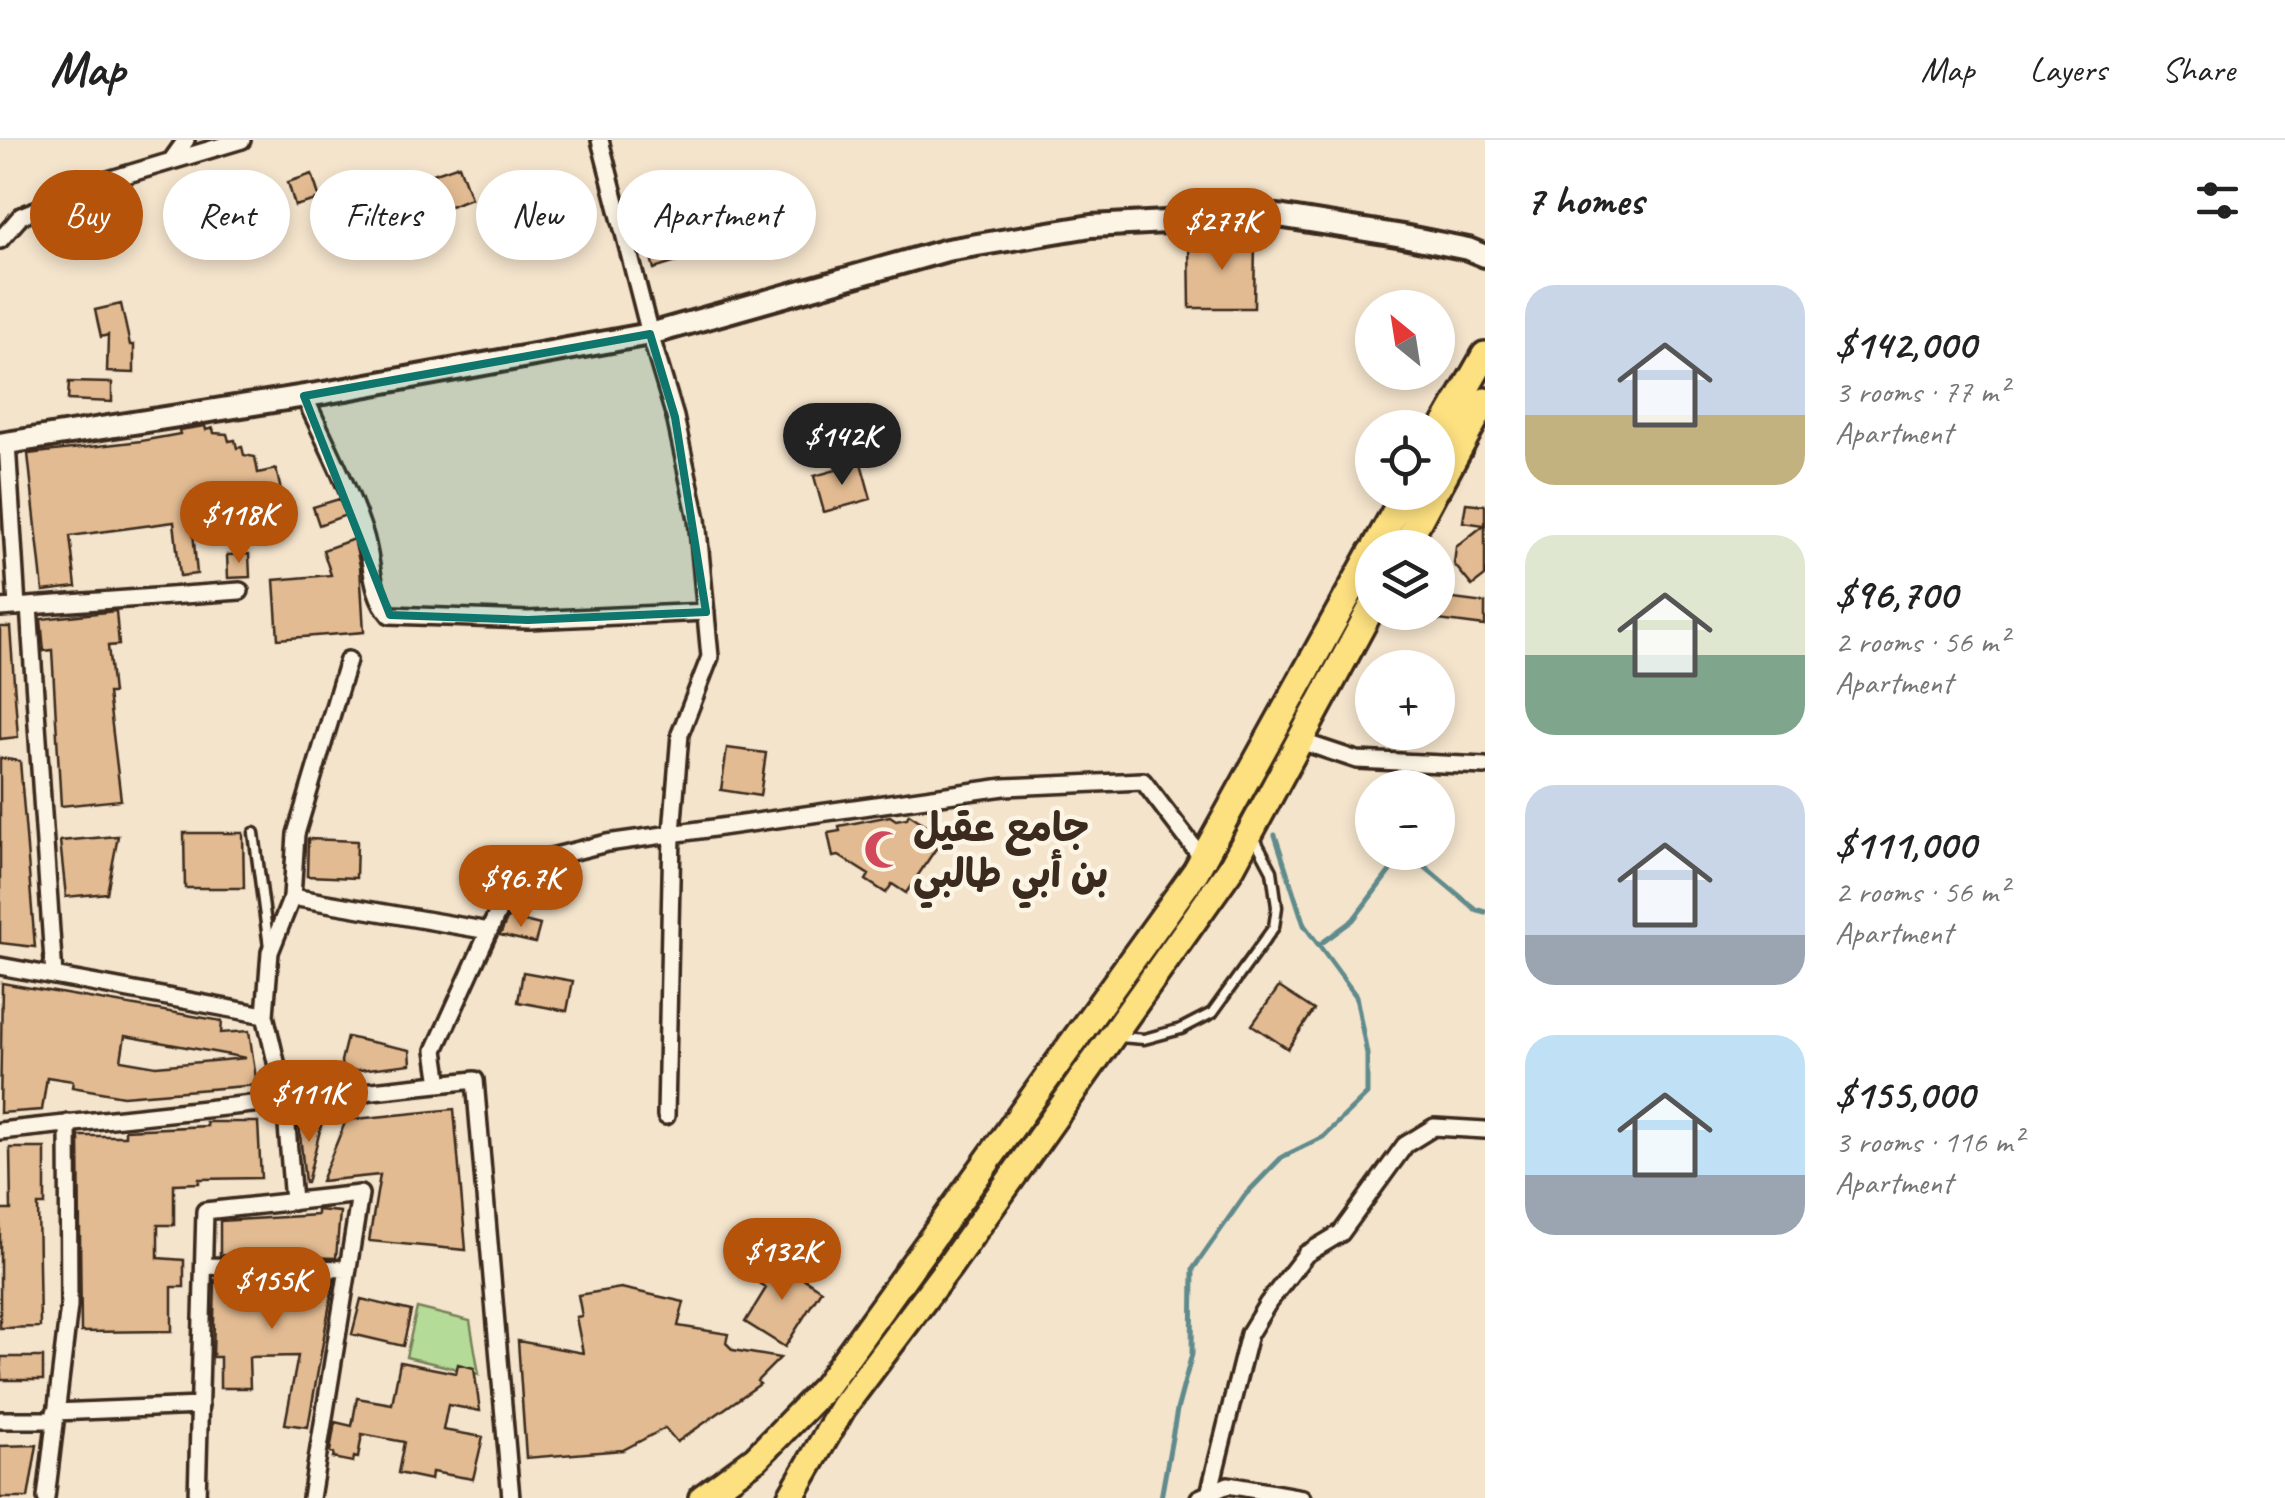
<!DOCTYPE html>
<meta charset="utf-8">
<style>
:root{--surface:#fff;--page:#f2f2f2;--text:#222;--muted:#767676;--line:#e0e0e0;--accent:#b45309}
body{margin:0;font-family:Caveat,"Playpen Sans Arabic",sans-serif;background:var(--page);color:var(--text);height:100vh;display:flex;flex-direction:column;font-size:38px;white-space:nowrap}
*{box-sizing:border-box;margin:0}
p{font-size:32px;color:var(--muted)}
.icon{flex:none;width:55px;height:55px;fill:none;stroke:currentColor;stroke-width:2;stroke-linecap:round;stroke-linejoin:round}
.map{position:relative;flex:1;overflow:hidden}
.drawer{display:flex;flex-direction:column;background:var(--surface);width:800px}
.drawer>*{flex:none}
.hud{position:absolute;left:30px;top:30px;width:950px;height:90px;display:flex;gap:20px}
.needle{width:65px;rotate:330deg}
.buttons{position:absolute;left:1355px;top:150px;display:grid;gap:20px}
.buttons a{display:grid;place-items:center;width:100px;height:100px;border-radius:50%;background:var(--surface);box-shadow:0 5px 15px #0003;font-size:50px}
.price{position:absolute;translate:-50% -85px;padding:0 22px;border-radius:35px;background:var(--accent);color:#fff;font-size:32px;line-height:65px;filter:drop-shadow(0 2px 5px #0008)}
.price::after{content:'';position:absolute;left:50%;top:60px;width:30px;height:22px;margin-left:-15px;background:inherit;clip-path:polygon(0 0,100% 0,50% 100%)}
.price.current{background:#222;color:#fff}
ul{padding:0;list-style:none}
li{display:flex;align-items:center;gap:30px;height:250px;padding:0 40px}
li span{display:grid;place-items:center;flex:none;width:280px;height:200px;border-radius:30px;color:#555}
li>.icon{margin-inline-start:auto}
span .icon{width:120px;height:120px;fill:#fffc;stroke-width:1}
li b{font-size:42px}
h2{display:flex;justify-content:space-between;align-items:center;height:120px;padding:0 40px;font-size:42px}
.chip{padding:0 35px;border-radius:45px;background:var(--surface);box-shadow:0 5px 15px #0003;font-size:35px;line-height:90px}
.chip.current{background:var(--accent);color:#fff}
header{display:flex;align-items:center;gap:60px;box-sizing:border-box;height:140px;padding:0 50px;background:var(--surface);border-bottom:2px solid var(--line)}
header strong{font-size:48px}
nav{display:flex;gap:55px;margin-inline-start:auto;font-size:35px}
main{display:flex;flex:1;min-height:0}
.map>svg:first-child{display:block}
</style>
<header>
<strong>Map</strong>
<nav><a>Map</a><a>Layers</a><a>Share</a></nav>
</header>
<main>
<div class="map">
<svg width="1485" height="1358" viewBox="0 0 1485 1358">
<rect width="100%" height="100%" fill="#f4e4cc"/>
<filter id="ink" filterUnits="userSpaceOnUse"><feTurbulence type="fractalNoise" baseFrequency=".01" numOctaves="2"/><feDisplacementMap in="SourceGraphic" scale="20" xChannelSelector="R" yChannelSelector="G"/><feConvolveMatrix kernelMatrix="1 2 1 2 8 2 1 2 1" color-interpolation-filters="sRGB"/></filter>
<g filter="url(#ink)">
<!-- green -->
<path fill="#b4db97" stroke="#78825a" stroke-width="2.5" d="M 417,1168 L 470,1181 L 479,1234 L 406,1217 Z"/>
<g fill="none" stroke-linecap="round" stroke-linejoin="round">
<!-- stream -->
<path stroke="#618b8c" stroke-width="5" d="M 1319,805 L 1353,780 L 1393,727 L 1424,726 L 1475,769 L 1485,772
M 1161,1358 L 1177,1270 L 1192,1214 L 1193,1129 L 1245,1055 L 1282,1017 L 1323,997 L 1367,954 L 1367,914 L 1356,856 L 1304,785 L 1275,695"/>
</g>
<!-- building -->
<path fill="#e2bb92" stroke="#3b2a1e" stroke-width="2.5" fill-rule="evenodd" d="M 459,25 L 471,58 L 440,70 L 427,36 Z
M 312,34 L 320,59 L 295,66 L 288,42 Z
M 681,88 L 690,118 L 654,129 L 646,99 Z
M 1189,98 L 1255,100 L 1254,168 L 1190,168 Z
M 121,164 L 130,205 L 134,205 L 134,233 L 107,232 L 108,195 L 101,197 L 95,170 Z
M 69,242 L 112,243 L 112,262 L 68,260 Z
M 205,286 L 206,290 L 213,288 L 214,293 L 227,294 L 229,301 L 235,300 L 237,308 L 242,307 L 244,315 L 255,317 L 258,333 L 276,329 L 283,359 L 192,381 L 197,434 L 180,436 L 174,382 L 70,396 L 76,447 L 43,451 L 28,314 L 141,301 L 180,294 L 179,290 Z
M 861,323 L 871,359 L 824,372 L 814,336 Z
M 339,359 L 346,375 L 319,385 L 313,367 Z
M 1466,363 L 1485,365 L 1485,436 L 1472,446 L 1454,424 L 1456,407 L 1484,385 L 1463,382 Z
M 354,399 L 360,426 L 364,492 L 278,499 L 274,440 L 331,435 L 323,410 Z
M 249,414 L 250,437 L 228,438 L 227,415 Z
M 1438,457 L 1485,463 L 1485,486 L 1438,480 Z
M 116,471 L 119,505 L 108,506 L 113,553 L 108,553 L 121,660 L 61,666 L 52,510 L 44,511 L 41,479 Z
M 0,487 L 10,487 L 18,597 L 0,599 Z
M 727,608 L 766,613 L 760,656 L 721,650 Z
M 0,618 L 20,621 L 35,807 L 0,803 Z
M 909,674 L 929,687 L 922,697 L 937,707 L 906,753 L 892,744 L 886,753 L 866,740 L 869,735 L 839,716 L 833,717 L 828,693 L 840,691 L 839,686 L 890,676 L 896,680 L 907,678 Z
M 184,693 L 243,693 L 244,748 L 185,748 Z
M 118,696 L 107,753 L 66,757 L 60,701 Z
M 308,699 L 357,701 L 356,738 L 307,736 Z
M 508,777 L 540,785 L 535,803 L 500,795 Z
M 523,832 L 573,841 L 567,871 L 518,862 Z
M 2,843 L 222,881 L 221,893 L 249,891 L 257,945 L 123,956 L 72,947 L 73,941 L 47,937 L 42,970 L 0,973 ZM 125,896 L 159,902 L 246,918 L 156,926 L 121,920 Z
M 1279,847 L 1314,870 L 1288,909 L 1252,885 Z
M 347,897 L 410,910 L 411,924 L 342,932 L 341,921 Z
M 454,969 L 466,1110 L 369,1101 L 380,1035 L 321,1041 L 346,980 Z
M 206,982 L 258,982 L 261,1038 L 199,1039 L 199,1043 L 174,1044 L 174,1085 L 158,1085 L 158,1118 L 184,1120 L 184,1147 L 172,1147 L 172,1191 L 81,1192 L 79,996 L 125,996 L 125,990 L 207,986 Z
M 322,982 L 307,1043 L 305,1043 L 299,984 Z
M 10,1008 L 45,1008 L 45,1065 L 38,1065 L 40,1187 L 0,1188 L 0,1070 L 11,1070 Z
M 317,1070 L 340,1072 L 336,1118 L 220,1115 L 220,1081 L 317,1075 Z
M 773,1118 L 821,1150 L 785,1207 L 745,1182 L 766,1148 L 757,1142 Z
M 219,1138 L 334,1140 L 308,1287 L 285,1284 L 298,1216 L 249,1217 L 250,1248 L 220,1248 L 220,1217 L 213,1217 L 215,1140 Z
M 621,1148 L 684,1162 L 678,1186 L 728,1194 L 726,1203 L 733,1210 L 780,1218 L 757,1241 L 760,1244 L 677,1302 L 665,1288 L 623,1310 L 526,1318 L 518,1201 L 583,1213 L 576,1177 L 582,1176 L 578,1155 Z
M 361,1159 L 411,1171 L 403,1206 L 352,1194 Z
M 1,1217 L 43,1217 L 43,1240 L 1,1240 Z
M 400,1222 L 456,1233 L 458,1224 L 474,1228 L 480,1271 L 448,1265 L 443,1290 L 483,1297 L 473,1339 L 432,1332 L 431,1340 L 398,1333 L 404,1302 L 362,1294 L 358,1318 L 354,1317 L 353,1322 L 333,1318 L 334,1313 L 330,1312 L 335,1282 L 352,1286 L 357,1258 L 392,1264 Z
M 37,1305 L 28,1358 L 0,1358 L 0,1306 Z"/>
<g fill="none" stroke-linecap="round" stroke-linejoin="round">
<defs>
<path id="service" d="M 254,693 L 269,807
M 1120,897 L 1144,899 L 1181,889 L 1212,873 L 1274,787 L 1277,767 L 1272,731 L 1255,699"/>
<path id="minor" d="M 600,0 L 650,194 L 675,277 L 697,379 L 710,517 L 680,594 L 672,693 L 666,976
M 171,21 L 186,0
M 0,100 L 21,76 L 108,40 L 242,0
M 304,256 C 325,301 348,346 364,393 C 373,420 370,453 390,475 L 528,480 L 706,472
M 7,303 L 17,467
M 29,466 L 54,836
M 0,468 L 240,451
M 1300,601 L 1357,620 L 1485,626
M 292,757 L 489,791
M 0,826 L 265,875
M 440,944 L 435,910 L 519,725 L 607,703 L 1004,647 L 1143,641 L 1202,718
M 0,991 L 475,940 L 511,1358
M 293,1062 L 285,960 L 265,875 L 270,812 L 292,757 L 296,694 L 348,520
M 204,1126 L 348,1129
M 55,1272 L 200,1266
M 0,1280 L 54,1280
M 1210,1350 L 1249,1194 L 1268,1163 L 1306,1114 L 1341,1093 L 1405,1005 L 1434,987 L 1485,990
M 46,1358 L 69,1166 L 68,983
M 197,1358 L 205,1071 L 360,1054 L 311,1358
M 1199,1358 L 1228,1345 L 1302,1358"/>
<path id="tertiary" d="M 0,304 L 324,253 L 650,194 L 947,110 L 1091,86 L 1278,76 L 1403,96 L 1468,109 L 1485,116"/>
<path id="primary" d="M 1438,297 L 1485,215
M 1438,347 L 1485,261
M 1375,408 L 1406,352
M 1404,408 L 1434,352
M 702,1358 L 756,1318 L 825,1247 L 1196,731 L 1372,412
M 790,1358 L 843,1267 L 950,1125 L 1231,728 L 1372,467"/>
</defs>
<!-- service casing -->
<use href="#service" stroke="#3b2a1e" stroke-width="15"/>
<!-- minor casing -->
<use href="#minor" stroke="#3b2a1e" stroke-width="22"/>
<!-- tertiary casing -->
<use href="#tertiary" stroke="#3b2a1e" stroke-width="28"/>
<!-- primary casing -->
<use href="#primary" stroke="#3b2a1e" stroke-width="32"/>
<!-- service -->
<use href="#service" stroke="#fcf5e5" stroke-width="8"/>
<!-- minor -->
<use href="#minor" stroke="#fcf5e5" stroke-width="15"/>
<!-- tertiary -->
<use href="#tertiary" stroke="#fcf5e5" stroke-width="20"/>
<!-- primary -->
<use href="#primary" stroke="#fde080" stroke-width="25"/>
</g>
</g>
<!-- marked area -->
<path fill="#0f766e" fill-opacity="0.2" stroke="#0f766e" stroke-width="8" stroke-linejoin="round" d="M 650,194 L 675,277 L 706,472 L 528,480 L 390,475 L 304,256 Z"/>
<!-- icons -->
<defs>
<symbol id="mosque-bare" viewBox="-9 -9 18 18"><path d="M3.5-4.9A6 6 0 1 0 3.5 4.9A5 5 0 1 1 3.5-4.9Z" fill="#d1495b" stroke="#fcf5e5" stroke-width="2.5" paint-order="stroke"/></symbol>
</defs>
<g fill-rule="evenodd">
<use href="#mosque-bare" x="856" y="682" width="55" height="55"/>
</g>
<g text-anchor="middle" stroke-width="9" stroke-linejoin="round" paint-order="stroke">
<!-- poi labels -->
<g font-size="40" font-weight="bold" fill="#3b2a1e" stroke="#fcf5e5" text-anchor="start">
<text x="913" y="701">جامع عقيل<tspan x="913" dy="46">بن أبي طالبي</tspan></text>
</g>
</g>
</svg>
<div class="buttons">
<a><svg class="needle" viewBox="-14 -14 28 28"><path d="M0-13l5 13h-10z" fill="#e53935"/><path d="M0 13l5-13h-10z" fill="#767676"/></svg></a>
<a><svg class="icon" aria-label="locate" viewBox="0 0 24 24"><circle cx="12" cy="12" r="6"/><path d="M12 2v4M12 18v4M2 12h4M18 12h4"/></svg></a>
<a><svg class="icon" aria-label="layers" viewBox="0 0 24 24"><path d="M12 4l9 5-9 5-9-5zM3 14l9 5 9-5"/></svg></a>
<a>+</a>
<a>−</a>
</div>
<b class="price" style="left:1222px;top:133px">$277K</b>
<b class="price current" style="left:842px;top:348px">$142K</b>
<b class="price" style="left:239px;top:426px">$118K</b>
<b class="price" style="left:521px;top:790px">$96.7K</b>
<b class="price" style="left:309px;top:1005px">$111K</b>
<b class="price" style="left:782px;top:1163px">$132K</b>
<b class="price" style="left:272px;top:1192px">$155K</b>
<div class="hud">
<a class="chip current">Buy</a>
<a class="chip">Rent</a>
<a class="chip">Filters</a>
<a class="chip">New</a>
<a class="chip">Apartment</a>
</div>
</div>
<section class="drawer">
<h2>7 homes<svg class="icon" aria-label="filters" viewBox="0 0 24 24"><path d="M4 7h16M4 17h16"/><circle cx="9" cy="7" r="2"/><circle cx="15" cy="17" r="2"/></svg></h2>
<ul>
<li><span style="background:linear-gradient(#c9d6e8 65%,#c2b280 0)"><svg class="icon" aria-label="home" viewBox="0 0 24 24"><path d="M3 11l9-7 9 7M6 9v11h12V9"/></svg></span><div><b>$142,000</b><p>3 rooms · 77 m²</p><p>Apartment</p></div></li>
<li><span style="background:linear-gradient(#dfe7d0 60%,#7fa58c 0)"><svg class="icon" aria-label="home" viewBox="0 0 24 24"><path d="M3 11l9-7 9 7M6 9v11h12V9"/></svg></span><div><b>$96,700</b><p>2 rooms · 56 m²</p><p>Apartment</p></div></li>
<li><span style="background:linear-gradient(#c9d6e8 75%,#9aa5b1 0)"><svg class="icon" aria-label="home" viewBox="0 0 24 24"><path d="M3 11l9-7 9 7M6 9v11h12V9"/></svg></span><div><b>$111,000</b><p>2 rooms · 56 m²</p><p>Apartment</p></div></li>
<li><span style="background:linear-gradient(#bfe0f5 70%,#9aa5b1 0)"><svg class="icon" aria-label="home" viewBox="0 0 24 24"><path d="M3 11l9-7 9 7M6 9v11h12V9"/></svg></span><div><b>$155,000</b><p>3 rooms · 116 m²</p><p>Apartment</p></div></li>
</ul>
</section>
</main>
